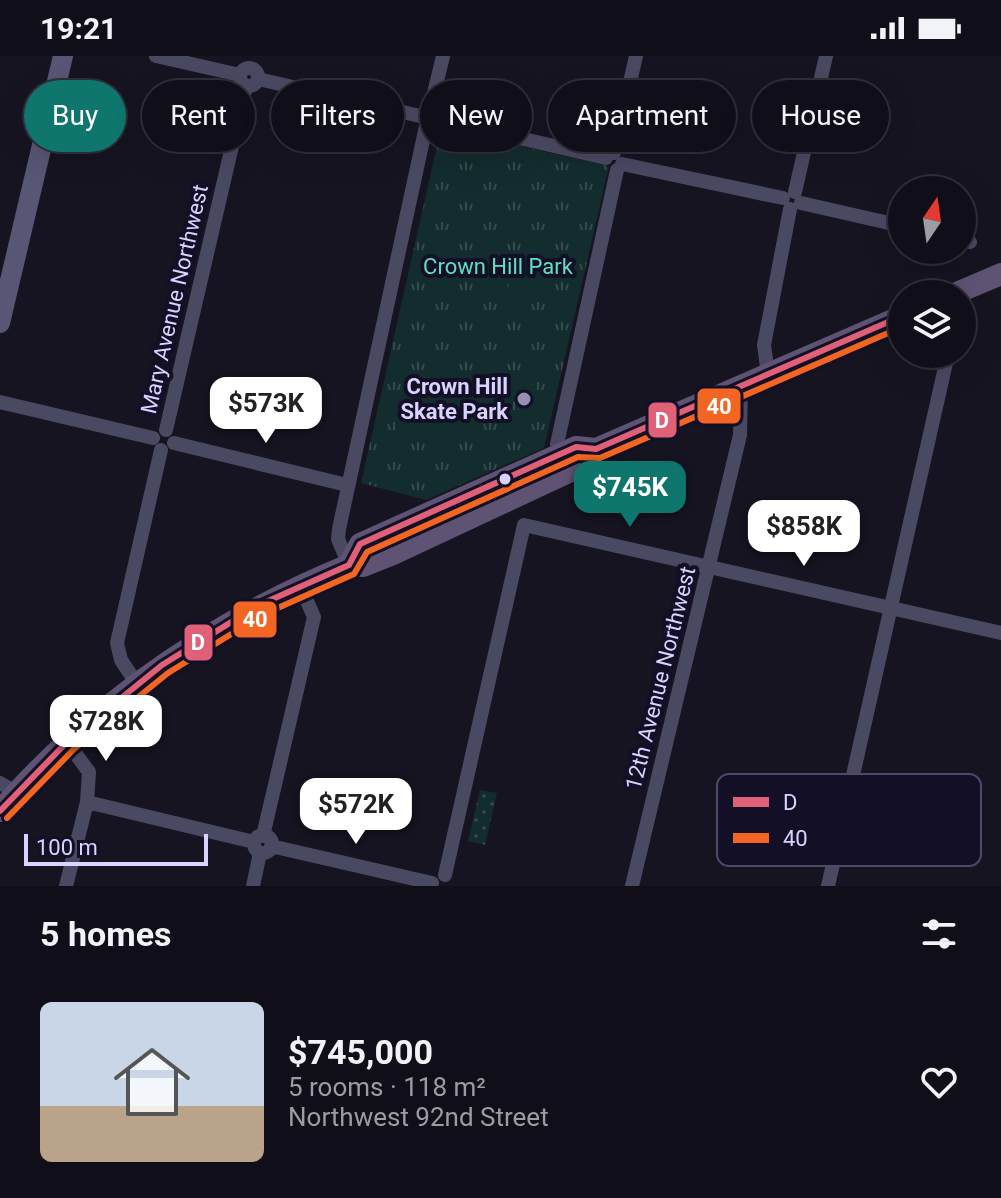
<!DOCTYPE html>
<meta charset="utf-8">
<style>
:root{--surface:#100f19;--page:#1e1d26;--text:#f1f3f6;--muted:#9c9ca2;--line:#302f38;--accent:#0f766e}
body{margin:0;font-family:Roboto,sans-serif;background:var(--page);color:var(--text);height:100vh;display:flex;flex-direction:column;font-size:30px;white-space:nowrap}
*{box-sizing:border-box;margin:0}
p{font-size:26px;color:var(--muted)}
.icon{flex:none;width:44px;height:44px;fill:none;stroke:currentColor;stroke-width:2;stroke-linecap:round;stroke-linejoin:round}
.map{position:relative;height:830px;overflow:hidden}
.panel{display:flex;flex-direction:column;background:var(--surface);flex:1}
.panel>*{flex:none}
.top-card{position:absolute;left:24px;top:24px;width:954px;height:72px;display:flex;gap:16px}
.needle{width:52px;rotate:13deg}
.buttons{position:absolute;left:888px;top:120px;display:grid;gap:16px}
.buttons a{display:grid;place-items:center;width:88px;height:88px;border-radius:50%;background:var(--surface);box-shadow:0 8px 32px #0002,0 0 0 2px var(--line);font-size:40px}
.scale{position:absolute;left:24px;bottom:20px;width:184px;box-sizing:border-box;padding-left:8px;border:4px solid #d9d4ff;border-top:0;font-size:22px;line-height:28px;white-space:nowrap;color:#d9d4ff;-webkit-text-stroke:6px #130f26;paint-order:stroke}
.price{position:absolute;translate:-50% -68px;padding:0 18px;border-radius:16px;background:#fff;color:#222;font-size:26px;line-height:52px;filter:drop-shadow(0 2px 4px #0008)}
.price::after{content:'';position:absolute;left:50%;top:48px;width:24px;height:18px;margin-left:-12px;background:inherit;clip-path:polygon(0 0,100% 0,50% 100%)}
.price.current{background:var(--accent);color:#fff}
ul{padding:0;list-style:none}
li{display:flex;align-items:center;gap:24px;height:200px;padding:0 40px}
li span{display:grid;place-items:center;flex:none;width:224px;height:160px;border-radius:12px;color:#555}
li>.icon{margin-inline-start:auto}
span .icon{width:96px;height:96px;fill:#fffc;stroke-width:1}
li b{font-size:34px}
h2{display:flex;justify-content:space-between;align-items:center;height:96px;padding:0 40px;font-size:34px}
.chip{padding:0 28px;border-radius:36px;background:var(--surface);box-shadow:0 8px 32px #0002,0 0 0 2px var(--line);font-size:28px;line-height:72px}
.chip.current{background:var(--accent);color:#fff}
.status{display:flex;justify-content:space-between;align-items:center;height:56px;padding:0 40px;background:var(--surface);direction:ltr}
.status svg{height:22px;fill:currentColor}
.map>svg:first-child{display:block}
</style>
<div class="status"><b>19:21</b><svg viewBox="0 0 49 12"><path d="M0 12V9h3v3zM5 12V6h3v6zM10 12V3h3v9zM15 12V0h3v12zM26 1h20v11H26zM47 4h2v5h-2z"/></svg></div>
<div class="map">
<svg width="1001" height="830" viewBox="0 0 1001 830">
<defs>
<pattern id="grass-tufts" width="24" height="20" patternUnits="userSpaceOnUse" patternTransform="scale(2)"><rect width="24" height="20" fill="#132c2d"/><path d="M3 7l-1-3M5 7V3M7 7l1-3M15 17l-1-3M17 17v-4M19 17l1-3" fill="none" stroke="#354a4c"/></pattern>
<pattern id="garden-dots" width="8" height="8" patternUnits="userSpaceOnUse" patternTransform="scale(2)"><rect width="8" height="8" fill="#132c2d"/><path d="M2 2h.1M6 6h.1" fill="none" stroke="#354a4c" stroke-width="1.8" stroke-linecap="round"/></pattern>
</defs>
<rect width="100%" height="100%" fill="#161421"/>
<!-- grass -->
<path fill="url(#grass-tufts)" d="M 441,72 L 609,110 L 544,392 L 426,444 L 361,427 Z"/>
<!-- garden -->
<path fill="url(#garden-dots)" d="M 480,734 L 497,737 L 485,789 L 468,785 Z"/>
<!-- pitch -->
<path fill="#132c2d" d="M 514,207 L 530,211 L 523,245 L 506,241 Z
M 527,326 L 536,330 L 538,352 L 528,362 L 520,357 L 511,338 Z
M 411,328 L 456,338 C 461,376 428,399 395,379 L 405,332 Z"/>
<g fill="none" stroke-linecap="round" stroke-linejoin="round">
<!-- street -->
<path stroke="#4a4962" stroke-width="14" d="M 156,0 L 240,19
M240 21a9 9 0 1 1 18 0a9 9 0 1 1-18 0Z
M 258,23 L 420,60
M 430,54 L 443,0
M 437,63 L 606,102
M 614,97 L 636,0
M 622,108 L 783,142
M 795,136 L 826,0
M 801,147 L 902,170
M 962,184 L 970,186
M 768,318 L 764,289 L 790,153
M 0,346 L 153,382
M 166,374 L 246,30
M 174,387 L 347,429
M 560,398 L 557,388 L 617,114
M 524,469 L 1001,577
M 349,509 L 338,483 L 339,473 L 426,70
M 137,628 L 121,604 L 117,587 L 161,394
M 0,727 L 16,736
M 87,746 L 254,786
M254 788a9 9 0 1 1 18 0a9 9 0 1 1-18 0Z
M 263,780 L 314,561 L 300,529
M 271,790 L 432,827
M 445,819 L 524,469
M 66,830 L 87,746 L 89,716 L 67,686
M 253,830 L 260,797
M 632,830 L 740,379 L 741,330
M 828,830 L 948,298"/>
<!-- secondary -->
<path stroke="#575674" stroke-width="20" d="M 0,267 L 63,0"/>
<!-- primary -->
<path stroke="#5e5373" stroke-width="22" d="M 954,238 L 1001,218
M 349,509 L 360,488 L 576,391 L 596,393
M 0,755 C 95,646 215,564 349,509 L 363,510 L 393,498 L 575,413 L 587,406 L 596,393 L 902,260"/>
<defs>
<path id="bus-1" d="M 0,755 L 67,686 L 162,609 L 257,550 L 349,509 L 360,488 L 576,391 L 596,393 L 902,260"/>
<path id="bus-2" d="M 7,762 L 74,693 L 168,617 L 262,559 L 354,518 L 367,496 L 578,401 L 600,402 L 902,271"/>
</defs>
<!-- bus-1 casing -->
<use href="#bus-1" stroke="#130f26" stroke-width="12"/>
<!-- bus-2 casing -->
<use href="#bus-2" stroke="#130f26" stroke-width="12"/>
<!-- bus-1 -->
<use href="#bus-1" stroke="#e06078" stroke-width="6"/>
<!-- bus-2 -->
<use href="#bus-2" stroke="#f26522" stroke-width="6"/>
</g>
<!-- markers -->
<circle fill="#9591b1" stroke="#130f26" stroke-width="3" cx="524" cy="343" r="8"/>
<circle fill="#d9d4ff" stroke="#130f26" stroke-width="3" cx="505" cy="423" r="7"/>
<g text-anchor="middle" stroke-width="8" stroke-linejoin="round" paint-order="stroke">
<!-- park labels -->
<g font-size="22" fill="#5fe0c0" stroke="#130f26">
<text x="498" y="218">Crown Hill Park</text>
</g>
<!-- street labels -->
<g font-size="22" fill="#d9d4ff" stroke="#130f26">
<text transform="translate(174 243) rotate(-77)" y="8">Mary Avenue Northwest</text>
<text transform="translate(660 622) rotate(-76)" y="8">12th Avenue Northwest</text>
</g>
<!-- poi labels -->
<g font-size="22" font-weight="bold" fill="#d9d4ff" stroke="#130f26" text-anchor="end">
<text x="508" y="338">Crown Hill<tspan x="508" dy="25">Skate Park</tspan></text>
</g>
</g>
<!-- legend -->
<rect x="717" y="718" width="264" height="92" rx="12" fill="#130f26" stroke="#4e4a67" stroke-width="2"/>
<rect x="733" y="741" width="36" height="10" fill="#e06078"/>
<rect x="733" y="777" width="36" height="10" fill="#f26522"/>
<g font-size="22" fill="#d9d4ff">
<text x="783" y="754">D</text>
<text x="783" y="790">40</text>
</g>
<g stroke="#130f26" stroke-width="3">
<rect x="696" y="331" width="46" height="38" rx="8" fill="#f26522"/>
<rect x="647" y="345" width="31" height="38" rx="8" fill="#e06078"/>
<rect x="232" y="544" width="46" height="39" rx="8" fill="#f26522"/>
<rect x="183" y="567" width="31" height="39" rx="8" fill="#e06078"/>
</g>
<g font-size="22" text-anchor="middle" font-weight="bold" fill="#fff">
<text x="719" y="358">40</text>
<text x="662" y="372">D</text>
<text x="255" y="571">40</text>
<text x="198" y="594">D</text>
</g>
</svg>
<div class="buttons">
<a><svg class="needle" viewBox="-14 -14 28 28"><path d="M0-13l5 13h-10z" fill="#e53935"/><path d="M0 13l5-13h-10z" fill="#9c9ca2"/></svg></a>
<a><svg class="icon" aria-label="layers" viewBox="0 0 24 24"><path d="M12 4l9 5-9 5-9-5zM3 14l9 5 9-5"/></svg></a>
</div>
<div class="scale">100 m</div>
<b class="price" style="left:266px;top:389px">$573K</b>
<b class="price current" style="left:630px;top:473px">$745K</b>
<b class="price" style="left:804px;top:512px">$858K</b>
<b class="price" style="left:106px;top:707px">$728K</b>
<b class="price" style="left:356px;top:790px">$572K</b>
<div class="top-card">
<a class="chip current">Buy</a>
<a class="chip">Rent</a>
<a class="chip">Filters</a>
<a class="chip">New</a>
<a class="chip">Apartment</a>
<a class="chip">House</a>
</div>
</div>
<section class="panel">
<h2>5 homes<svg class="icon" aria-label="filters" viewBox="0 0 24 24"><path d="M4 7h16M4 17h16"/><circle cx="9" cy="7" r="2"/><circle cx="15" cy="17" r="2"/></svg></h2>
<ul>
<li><span style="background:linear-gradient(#c9d6e8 65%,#b9a48a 0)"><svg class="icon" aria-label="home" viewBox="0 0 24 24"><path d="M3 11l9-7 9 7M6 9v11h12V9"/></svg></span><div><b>$745,000</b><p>5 rooms · 118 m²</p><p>Northwest 92nd Street</p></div><svg class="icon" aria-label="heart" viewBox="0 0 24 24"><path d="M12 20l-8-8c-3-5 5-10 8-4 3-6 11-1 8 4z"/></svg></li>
</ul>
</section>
